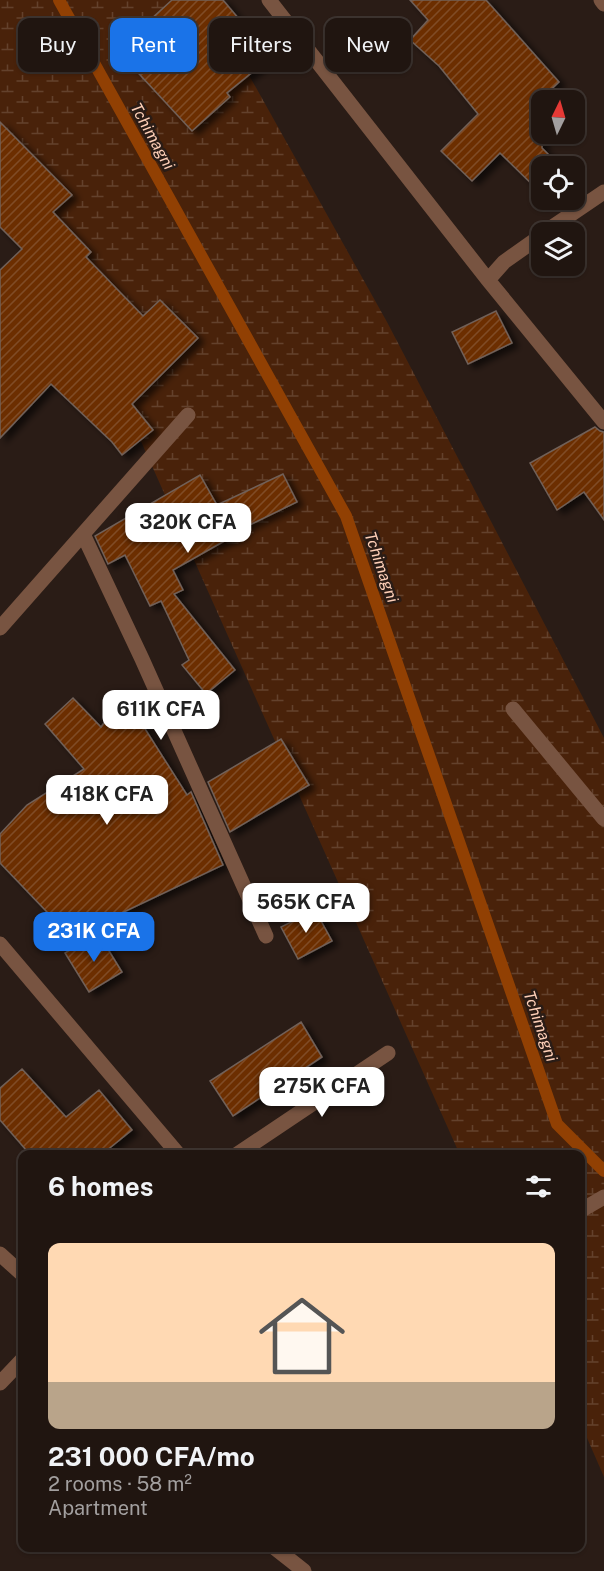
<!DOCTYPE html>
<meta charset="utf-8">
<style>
:root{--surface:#201510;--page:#281e19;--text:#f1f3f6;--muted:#a29f9f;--line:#3d3430;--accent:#1a73e8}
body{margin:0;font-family:"Public Sans",sans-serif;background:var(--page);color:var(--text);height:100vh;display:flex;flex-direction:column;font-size:22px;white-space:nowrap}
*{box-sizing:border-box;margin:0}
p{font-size:20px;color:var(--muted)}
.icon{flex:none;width:33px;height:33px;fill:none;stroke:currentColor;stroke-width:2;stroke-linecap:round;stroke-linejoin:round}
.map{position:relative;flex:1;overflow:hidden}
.side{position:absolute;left:18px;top:1150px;width:567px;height:402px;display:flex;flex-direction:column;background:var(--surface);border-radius:12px;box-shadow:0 2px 4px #0004,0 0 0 2px var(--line)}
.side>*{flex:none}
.top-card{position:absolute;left:18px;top:18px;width:568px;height:54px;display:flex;gap:12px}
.needle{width:39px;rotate:5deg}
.controls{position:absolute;left:531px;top:90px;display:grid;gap:12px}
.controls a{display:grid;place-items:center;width:54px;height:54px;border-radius:12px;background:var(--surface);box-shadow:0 2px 4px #0004,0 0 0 2px var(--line);font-size:30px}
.price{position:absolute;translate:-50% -51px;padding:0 14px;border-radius:12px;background:#fff;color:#222;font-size:20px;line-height:39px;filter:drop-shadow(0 2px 3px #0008)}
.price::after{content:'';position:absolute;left:50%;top:36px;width:18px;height:14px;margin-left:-9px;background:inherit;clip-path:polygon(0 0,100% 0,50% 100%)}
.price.active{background:var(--accent);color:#fff}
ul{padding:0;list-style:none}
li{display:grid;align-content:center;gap:12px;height:318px;padding:0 30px}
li+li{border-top:2px solid var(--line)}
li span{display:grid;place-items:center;height:186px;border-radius:12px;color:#555}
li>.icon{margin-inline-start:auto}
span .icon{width:108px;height:108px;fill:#fffc;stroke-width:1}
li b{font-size:26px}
h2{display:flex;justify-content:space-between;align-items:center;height:72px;padding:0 30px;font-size:26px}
.tag{padding:0 21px;border-radius:12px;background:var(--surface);box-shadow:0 2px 4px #0004,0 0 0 2px var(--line);font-size:21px;line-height:54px}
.tag.active{background:var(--accent);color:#fff}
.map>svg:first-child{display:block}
</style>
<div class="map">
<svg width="604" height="1571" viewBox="0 0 604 1571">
<defs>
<pattern id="wetland-marsh" width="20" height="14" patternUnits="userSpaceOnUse" patternTransform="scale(1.5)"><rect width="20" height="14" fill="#49220a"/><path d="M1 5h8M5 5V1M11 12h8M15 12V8" fill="none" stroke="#63412c"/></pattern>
<pattern id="building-hatch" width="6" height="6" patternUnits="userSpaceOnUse" patternTransform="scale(1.5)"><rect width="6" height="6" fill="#6c2f03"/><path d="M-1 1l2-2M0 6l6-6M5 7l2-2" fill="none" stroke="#804c26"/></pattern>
<filter id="shadow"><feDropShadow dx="6" dy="4" stdDeviation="3" flood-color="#0009"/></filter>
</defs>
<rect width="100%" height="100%" fill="#2a1c16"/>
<!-- wetland -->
<path fill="url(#wetland-marsh)" d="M 0,0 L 207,0 L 387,322 L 604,738 L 604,1477 L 581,1424 L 580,1155 L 460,1155 L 0,126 Z"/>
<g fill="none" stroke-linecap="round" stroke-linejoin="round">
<!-- stream -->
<path stroke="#914003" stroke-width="12" d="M 59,0 L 346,516 L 557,1124 L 604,1171"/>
</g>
<!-- building -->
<path fill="url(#building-hatch)" stroke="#716159" stroke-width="1.5" filter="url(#shadow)" d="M 172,0 L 223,0 L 271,57 L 227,93 L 230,97 L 192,131 L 117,50 Z
M 410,0 L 486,0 L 559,82 L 542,98 L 542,148 L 560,166 L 542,166 L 542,194 L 500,153 L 472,181 L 441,151 L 478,114 L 439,66 L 410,40 L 428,20 Z
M 0,122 L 72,195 L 53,212 L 91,252 L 86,257 L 143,316 L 160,300 L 198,338 L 132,404 L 153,430 L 122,455 L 112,442 L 51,384 L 0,438 L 0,270 L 22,249 L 0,227 Z
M 496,311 L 512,343 L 468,364 L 452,332 Z
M 595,427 L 600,431 L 604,432 L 604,520 L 584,492 L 557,510 L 530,463 Z
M 283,474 L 297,502 L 233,533 L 235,535 L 173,570 L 183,590 L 174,594 L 235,670 L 206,694 L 182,665 L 189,660 L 161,601 L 150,606 L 125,555 L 108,564 L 95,536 L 200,475 L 217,505 Z
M 73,698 L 101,727 L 117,705 L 142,724 L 187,795 L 191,792 L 223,865 L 71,937 L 0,863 L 0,834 L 27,805 L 84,769 L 45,724 Z
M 281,739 L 309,785 L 230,832 L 208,782 Z
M 315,910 L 332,941 L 298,959 L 281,927 Z
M 98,933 L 122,972 L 89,992 L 65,953 Z
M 301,1022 L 322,1057 L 233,1116 L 210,1081 Z
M 22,1069 L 66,1117 L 99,1090 L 132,1130 L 101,1155 L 29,1155 L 33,1151 L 27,1151 L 0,1120 L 0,1088 Z"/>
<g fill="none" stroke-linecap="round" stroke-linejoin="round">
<!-- minor -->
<path stroke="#785441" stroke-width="15" d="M 269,0 L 488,280 L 604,422
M 601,0 L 604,4
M 545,232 L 604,192
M 488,280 L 504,262 L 542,235
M 83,534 L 142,659 L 266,936
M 0,628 L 188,415
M 513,709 L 604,819
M 0,944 L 179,1155
M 236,1155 L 388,1053
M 580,1211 L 604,1197
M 0,1254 L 22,1274
M 0,1383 L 22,1360
M 275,1548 L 304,1571"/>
</g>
<g text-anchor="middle" stroke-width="5" stroke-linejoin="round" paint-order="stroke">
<!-- water labels -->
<g font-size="16" font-style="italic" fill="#fecfb7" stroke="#2a1c16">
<text transform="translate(153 136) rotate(61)" y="6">Tchimagni</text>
<text transform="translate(382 567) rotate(71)" y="6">Tchimagni</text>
<text transform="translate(541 1026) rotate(71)" y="6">Tchimagni</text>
</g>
</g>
</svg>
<div class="controls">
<a><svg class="needle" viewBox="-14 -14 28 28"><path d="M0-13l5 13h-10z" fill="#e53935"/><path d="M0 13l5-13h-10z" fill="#a29f9f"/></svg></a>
<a><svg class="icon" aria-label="locate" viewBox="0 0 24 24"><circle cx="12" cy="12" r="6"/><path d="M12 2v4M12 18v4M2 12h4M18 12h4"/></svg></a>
<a><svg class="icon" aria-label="layers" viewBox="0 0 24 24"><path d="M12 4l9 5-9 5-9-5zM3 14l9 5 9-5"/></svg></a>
</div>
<b class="price" style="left:188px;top:554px">320K CFA</b>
<b class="price" style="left:161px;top:741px">611K CFA</b>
<b class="price" style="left:107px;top:826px">418K CFA</b>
<b class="price" style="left:306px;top:934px">565K CFA</b>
<b class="price active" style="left:94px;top:963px">231K CFA</b>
<b class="price" style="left:322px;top:1118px">275K CFA</b>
<div class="top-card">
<a class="tag">Buy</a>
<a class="tag active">Rent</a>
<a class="tag">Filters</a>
<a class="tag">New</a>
</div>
<section class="side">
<h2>6 homes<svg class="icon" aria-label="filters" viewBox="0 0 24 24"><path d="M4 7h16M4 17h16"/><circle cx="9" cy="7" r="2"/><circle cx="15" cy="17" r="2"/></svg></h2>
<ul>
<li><span style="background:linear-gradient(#ffd9b3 75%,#b9a48a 0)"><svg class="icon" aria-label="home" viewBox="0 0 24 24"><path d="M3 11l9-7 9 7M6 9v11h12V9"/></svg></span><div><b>231 000 CFA/mo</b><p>2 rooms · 58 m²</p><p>Apartment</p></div></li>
</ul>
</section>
</div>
